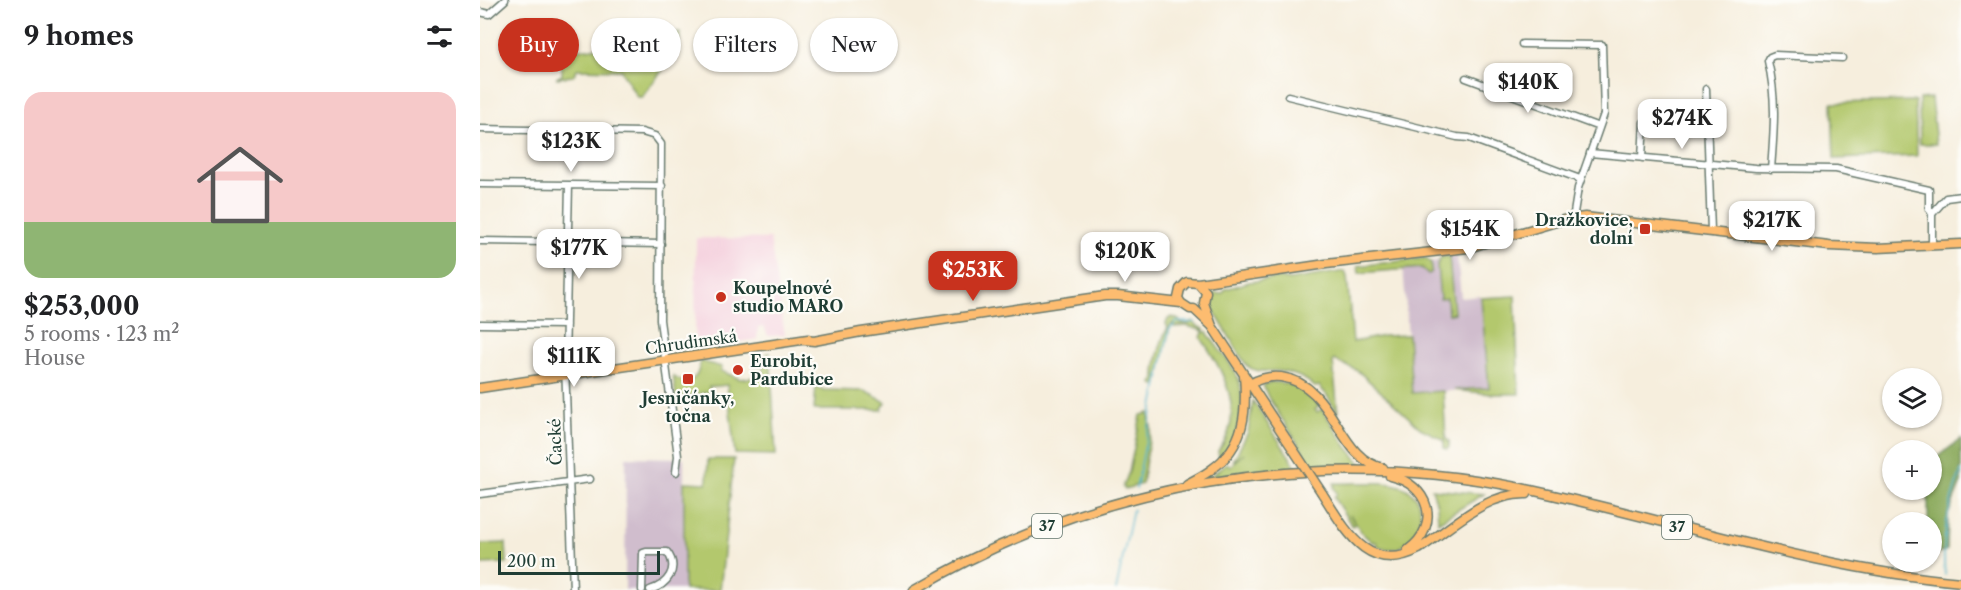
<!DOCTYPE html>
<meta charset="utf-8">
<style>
:root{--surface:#fff;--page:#f6f6f6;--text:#202124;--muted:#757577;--accent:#c8321e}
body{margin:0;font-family:"Libre Caslon Text",serif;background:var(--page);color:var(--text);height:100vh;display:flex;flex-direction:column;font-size:22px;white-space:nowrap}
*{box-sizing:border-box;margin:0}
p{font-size:20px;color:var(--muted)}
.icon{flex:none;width:33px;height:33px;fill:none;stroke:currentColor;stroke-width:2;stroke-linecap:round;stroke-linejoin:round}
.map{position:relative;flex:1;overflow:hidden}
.panel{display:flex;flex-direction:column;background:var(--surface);width:480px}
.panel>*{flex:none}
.banner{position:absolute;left:18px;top:18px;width:570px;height:54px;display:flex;gap:12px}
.tools{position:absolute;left:1402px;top:368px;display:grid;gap:12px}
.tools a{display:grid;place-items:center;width:60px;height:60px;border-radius:50%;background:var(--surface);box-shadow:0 2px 4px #0004;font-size:30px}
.scale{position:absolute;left:18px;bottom:15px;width:162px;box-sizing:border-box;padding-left:6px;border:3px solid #1f3d34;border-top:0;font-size:16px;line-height:21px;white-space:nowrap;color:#1f3d34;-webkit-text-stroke:4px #fdfcf7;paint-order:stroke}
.price{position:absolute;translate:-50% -51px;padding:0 14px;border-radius:12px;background:#fff;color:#222;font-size:20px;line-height:39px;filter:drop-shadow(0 2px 3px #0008)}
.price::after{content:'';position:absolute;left:50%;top:36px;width:18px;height:14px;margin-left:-9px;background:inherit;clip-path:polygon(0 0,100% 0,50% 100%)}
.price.current{background:var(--accent);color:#fff}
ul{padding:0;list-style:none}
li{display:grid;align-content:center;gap:12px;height:318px;padding:0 24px}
li span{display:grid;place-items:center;height:186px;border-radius:18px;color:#555}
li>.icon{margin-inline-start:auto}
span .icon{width:108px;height:108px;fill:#fffc;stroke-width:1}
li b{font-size:26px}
h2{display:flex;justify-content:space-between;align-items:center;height:72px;padding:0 24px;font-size:26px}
.tag{padding:0 21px;border-radius:27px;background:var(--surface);box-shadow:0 2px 4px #0004;font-size:21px;line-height:54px}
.tag.current{background:var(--accent);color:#fff}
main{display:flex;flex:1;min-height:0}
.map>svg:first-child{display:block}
</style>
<main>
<section class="panel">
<h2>9 homes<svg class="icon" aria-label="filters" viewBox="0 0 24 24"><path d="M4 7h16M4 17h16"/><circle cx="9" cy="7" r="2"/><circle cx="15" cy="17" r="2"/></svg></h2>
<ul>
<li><span style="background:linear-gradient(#f6c9c9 70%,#8fb573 0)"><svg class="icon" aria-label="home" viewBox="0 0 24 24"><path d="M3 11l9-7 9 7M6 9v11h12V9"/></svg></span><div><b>$253,000</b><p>5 rooms · 123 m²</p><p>House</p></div></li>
</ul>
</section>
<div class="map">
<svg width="1481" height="590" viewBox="0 0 1481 590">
<rect width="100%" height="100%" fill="#fdfcf7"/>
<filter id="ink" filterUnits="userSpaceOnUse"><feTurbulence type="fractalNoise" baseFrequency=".0167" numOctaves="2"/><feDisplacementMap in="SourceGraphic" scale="12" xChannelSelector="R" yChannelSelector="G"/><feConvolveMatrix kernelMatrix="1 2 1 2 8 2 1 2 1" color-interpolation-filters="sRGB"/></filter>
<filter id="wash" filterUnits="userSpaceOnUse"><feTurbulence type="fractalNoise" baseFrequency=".008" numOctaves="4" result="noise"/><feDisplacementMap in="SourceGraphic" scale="24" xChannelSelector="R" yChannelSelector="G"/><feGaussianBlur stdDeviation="1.35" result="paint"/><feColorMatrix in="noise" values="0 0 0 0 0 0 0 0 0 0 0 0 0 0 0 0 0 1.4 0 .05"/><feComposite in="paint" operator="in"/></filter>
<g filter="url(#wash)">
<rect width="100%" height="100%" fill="#f6eedd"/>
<!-- built -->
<path fill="#f4cfdd" d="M 216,238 L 290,239 L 305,335 L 288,336 L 284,327 L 278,328 L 277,339 L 215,349 Z"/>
<!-- industrial -->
<path fill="#d0bdcd" d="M 977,255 L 981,298 L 1000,296 L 1009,389 L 932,393 L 923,265 L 958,261 L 961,257 Z
M 146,457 L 204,458 L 204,590 L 145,590 Z"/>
<!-- green -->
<path fill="#b3c86d" stroke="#698250" stroke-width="1.5" d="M 200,33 L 199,46 L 190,60 L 162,97 L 157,97 L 141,70 L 97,69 L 93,76 L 76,78 L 82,75 L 81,50 L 106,49 Z
M 1451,98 L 1456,144 L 1440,144 L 1439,99 Z
M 1435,101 L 1437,156 L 1354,159 L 1352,103 Z
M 969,256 L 974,313 L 968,314 L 967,298 L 960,299 L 957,265 L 961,257 Z
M 945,258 L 951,263 L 951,273 L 948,274 L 942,268 L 879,273 L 878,266 Z
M 865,271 L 867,277 L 873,342 L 904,336 L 928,335 L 932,393 L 963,391 L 966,439 L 969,441 L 969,447 L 967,449 L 964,448 L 964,440 L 940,428 L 878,371 L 854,360 L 853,362 L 858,413 L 846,394 L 839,386 L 835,387 C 826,378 812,373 799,371 C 787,370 777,374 766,365 L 731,306 L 731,299 L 735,293 L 742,294 L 746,289 L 769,282 L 799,278 L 810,280 Z
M 1035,296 L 1039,394 L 1012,394 L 974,390 L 1009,388 L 1001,298 Z
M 692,317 L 699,320 L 701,324 L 709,324 L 713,321 L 717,326 L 724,329 L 724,331 L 707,326 L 694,327 L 693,323 L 690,327 L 677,384 L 675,385 L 672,383 L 675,379 C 674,367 681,338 688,328 L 686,324 L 688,319 Z
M 723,332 L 727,332 C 736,347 748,358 756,374 C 768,398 760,440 739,457 L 738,451 C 767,415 744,371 721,338 Z
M 287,353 L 290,353 L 296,455 L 255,454 L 247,385 L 229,387 L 229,392 L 196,397 L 193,376 C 208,387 219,380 220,361 L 242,367 L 241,371 L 260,379 L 284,376 L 283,366 L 276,367 L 276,364 Z
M 791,382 C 810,382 828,389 839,406 L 835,410 L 837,412 L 842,409 L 867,447 L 883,466 L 833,467 L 788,397 L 783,385 Z
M 336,387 L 344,390 L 384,391 L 406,402 L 401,410 L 334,410 Z
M 773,401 L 817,468 L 775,471 L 730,477 L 747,463 L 750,466 L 764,453 L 753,461 L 768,432 Z
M 669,413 L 671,428 L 662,484 L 645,489 L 643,487 L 649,472 L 661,415 Z
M 228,459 L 254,459 L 240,590 L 204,590 L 204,482 L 227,483 Z
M 854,483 C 875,484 900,480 920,486 C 960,498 935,566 896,545 L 897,543 L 894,541 L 893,543 L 882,533 L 870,515 L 875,524 L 872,526 L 854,498 L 857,494 L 854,488 Z
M 952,489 L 1004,494 L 958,522 L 957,505 Z
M 26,543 L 27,563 L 0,564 L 0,544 Z"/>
<!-- forest -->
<path fill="#8eac60" stroke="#56744a" stroke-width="1.5" d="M 1481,439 L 1481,482 L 1468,515 L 1467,550 L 1452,555 L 1452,522 L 1448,522 L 1448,489 L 1452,489 L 1452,461 Z"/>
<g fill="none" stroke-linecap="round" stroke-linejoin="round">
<!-- stream -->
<path stroke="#4fb3ce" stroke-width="1.5" d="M 656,489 L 689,330 L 697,322 L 715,322
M 1465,575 C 1461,538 1468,505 1481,471
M 1465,583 L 1466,590
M 636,590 L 653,509"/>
</g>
</g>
<g filter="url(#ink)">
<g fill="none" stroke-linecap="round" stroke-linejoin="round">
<defs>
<path id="minor" d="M 0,12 L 9,14 L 25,0
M 1042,44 L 1122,45 L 1124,114 L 1098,188 L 1093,219
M 986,78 L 1119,127
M 1226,89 L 1231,231
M 808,96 L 977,137 L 989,138 L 1100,179
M 0,129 L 162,132 L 175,136 L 181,144 L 180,320 L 198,456 L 196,472
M 1110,153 L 1276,168 L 1356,169 L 1449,190 L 1449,209 L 1452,214 L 1452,245
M 1162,158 L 1164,122
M 1291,169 C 1294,130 1297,99 1288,61 L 1290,57 L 1295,55 L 1362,58
M 0,184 L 182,186
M 89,185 L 85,363 L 93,590
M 1452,214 L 1466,198 L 1481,196
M 0,241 L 181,244
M 0,324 L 86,325
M 0,494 L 110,479
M 162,590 L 163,553 L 166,552 L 187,552 C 200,569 187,585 170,590"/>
<path id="major" d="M 718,283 L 726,292 L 724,303 L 732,326 L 807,440
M 701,303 L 698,298 L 700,289 L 707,282 L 718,283 L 846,264 L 988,248 L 1083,220 L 1105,217 L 1349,246 L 1398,248 L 1481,244
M 325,340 L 334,341 L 381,332 L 625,296 L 638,296 L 701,303 L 710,309 L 714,309 L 732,326
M 770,384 C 780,378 790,376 801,377 C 856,385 856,458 903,468
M 0,388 L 328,339
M 910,476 C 949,484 962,525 928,550
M 707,484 C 716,479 725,475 732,469 C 765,446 767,411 764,375
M 842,493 C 865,529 888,576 939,549 C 972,528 1004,493 1047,494
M 434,590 C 615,483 834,445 1041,488 C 1189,519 1329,568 1481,582"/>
</defs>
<!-- minor casing -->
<use href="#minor" stroke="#6a7b6f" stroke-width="9"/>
<!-- major casing -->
<use href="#major" stroke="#6a7b6f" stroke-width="11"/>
<!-- minor -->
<use href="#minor" stroke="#fff" stroke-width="6"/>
<!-- major -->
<use href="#major" stroke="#fdbc70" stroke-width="8"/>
<defs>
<path id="major-bridge" d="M 807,440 L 842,493"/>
</defs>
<!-- major-bridge casing -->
<use href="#major-bridge" stroke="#6a7b6f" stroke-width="11" stroke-linecap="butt"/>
<!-- major-bridge -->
<use href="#major-bridge" stroke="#fdbc70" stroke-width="8"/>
</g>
</g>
<!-- markers -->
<g fill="#c8321e" stroke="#fdfcf7" stroke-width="2">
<rect x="1159" y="223" width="12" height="12" rx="3"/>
<circle cx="241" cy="297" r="6"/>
<circle cx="258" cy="370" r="6"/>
<rect x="202" y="373" width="12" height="12" rx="3"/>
</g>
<g text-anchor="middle" stroke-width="4.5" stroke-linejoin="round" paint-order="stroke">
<!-- shield labels -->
<g fill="#fdfcf7" stroke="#62766e" stroke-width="1.5">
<rect x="552" y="514" width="30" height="24" rx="4.5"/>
<rect x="1182" y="515" width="30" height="24" rx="4.5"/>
</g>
<g font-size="15" font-weight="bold" fill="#1f3d34">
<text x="567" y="531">37</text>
<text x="1197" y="532">37</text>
</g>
<!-- poi labels -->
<g font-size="16" font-weight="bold" fill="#1f3d34" stroke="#fdfcf7" text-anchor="start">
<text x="1153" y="226" text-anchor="end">Dražkovice,<tspan x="1153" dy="18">dolní</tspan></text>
<text x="253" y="294">Koupelnové<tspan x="253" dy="18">studio MARO</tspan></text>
<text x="270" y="367">Eurobit,<tspan x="270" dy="18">Pardubice</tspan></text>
<text x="208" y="404" text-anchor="middle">Jesničánky,<tspan x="208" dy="18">točna</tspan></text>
</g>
<!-- street labels -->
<g font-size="16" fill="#1f3d34" stroke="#fdfcf7">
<text transform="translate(211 342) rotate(-8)" y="6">Chrudimská</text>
<text transform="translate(75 442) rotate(-92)" y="6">Čacké</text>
</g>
</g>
</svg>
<div class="tools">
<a><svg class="icon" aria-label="layers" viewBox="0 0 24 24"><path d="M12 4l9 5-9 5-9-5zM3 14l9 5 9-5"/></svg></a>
<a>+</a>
<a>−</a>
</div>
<div class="scale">200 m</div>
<b class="price" style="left:1048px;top:114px">$140K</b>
<b class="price" style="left:1202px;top:150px">$274K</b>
<b class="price" style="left:91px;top:173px">$123K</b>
<b class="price" style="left:1292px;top:252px">$217K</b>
<b class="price" style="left:990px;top:261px">$154K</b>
<b class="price" style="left:99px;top:280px">$177K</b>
<b class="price" style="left:645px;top:283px">$120K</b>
<b class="price current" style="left:493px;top:302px">$253K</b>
<b class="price" style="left:94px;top:388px">$111K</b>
<div class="banner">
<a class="tag current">Buy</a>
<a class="tag">Rent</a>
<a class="tag">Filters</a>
<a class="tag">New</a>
</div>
</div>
</main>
